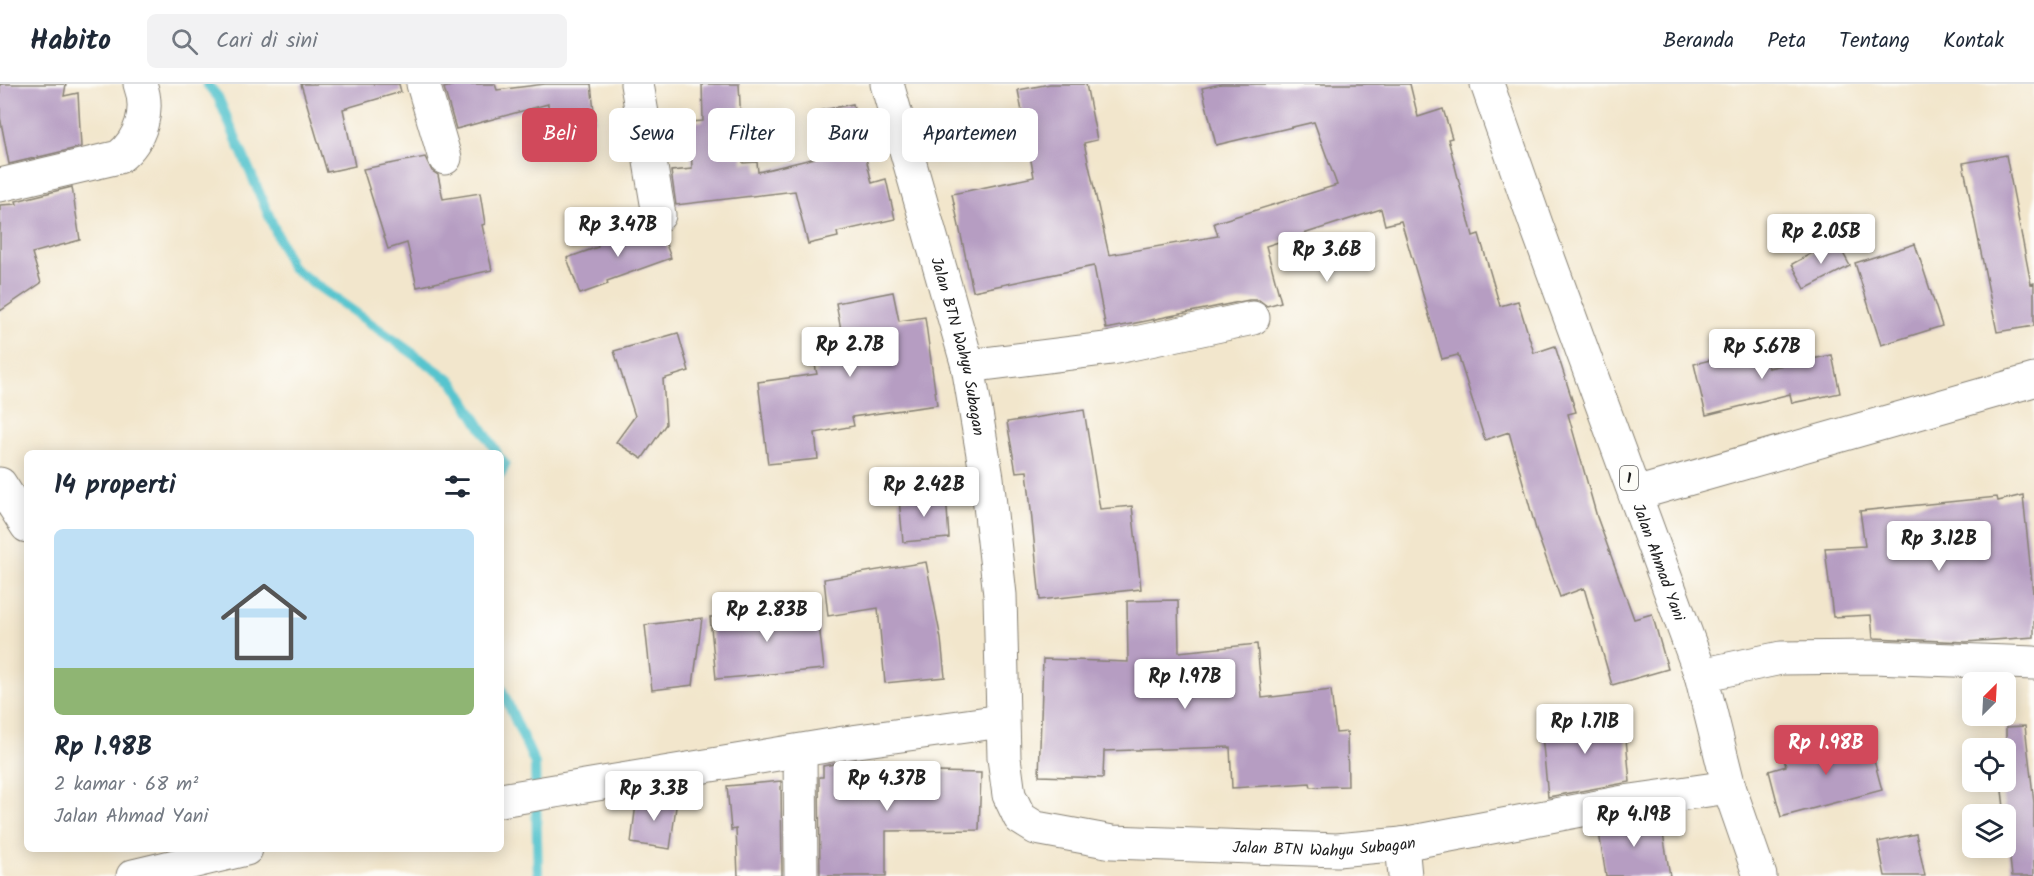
<!DOCTYPE html>
<html lang="id">
<meta charset="utf-8">
<style>
:root{--surface:#fff;--page:#f2f2f3;--text:#1f2937;--muted:#747a83;--line:#e0e1e3;--accent:#d1495b}
body{margin:0;font-family:Kalam,sans-serif;background:var(--page);color:var(--text);height:100vh;display:flex;flex-direction:column;font-size:22px;white-space:nowrap}
*{box-sizing:border-box;margin:0}
p{font-size:20px;color:var(--muted)}
.icon{flex:none;width:33px;height:33px;fill:none;stroke:currentColor;stroke-width:2;stroke-linecap:round;stroke-linejoin:round}
.map{position:relative;flex:1;overflow:hidden}
.sheet{position:absolute;left:24px;top:366px;width:480px;height:402px;display:flex;flex-direction:column;background:var(--surface);border-radius:9px;box-shadow:0 3px 15px #0003}
.sheet>*{flex:none}
.hud{position:absolute;left:522px;top:24px;width:570px;height:54px;display:flex;gap:12px}
.needle{width:39px;rotate:24deg}
.fabs{position:absolute;left:1962px;top:588px;display:grid;gap:12px}
.fabs a{display:grid;place-items:center;width:54px;height:54px;border-radius:9px;background:var(--surface);box-shadow:0 3px 15px #0003;font-size:30px}
.price{position:absolute;translate:-50% -51px;padding:0 14px;border-radius:6px;background:#fff;color:#222;font-size:20px;line-height:39px;filter:drop-shadow(0 2px 3px #0008)}
.price::after{content:'';position:absolute;left:50%;top:36px;width:18px;height:14px;margin-left:-9px;background:inherit;clip-path:polygon(0 0,100% 0,50% 100%)}
.price.on{background:var(--accent);color:#fff}
ul{padding:0;list-style:none}
li{display:grid;align-content:center;gap:12px;height:318px;padding:0 30px}
li span{display:grid;place-items:center;height:186px;border-radius:9px;color:#555}
li>.icon{margin-inline-start:auto}
span .icon{width:108px;height:108px;fill:#fffc;stroke-width:1}
li b{font-size:26px}
h2{display:flex;justify-content:space-between;align-items:center;height:72px;padding:0 30px;font-size:26px}
.chip{padding:0 21px;border-radius:9px;background:var(--surface);box-shadow:0 3px 15px #0003;font-size:21px;line-height:54px}
.chip.on{background:var(--accent);color:#fff}
header{display:flex;align-items:center;gap:36px;box-sizing:border-box;height:84px;padding:0 30px;background:var(--surface);border-bottom:2px solid var(--line)}
header strong{font-size:28px}
nav{display:flex;gap:33px;margin-inline-start:auto;font-size:21px}
.search{width:420px;height:54px;background:var(--page);display:flex;align-items:center;gap:15px;box-sizing:border-box;padding:0 21px;border-radius:9px;color:var(--muted);font-size:22px}
.map>svg:first-child{display:block}
</style>
<header>
<strong>Habito</strong>
<div class="search"><svg class="icon" aria-label="search" viewBox="0 0 24 24"><circle cx="10" cy="10" r="6"/><path d="M15 15l6 6"/></svg>Cari di sini</div>
<nav><a>Beranda</a><a>Peta</a><a>Tentang</a><a>Kontak</a></nav>
</header>
<div class="map">
<svg width="2034" height="792" viewBox="0 0 2034 792">
<rect width="100%" height="100%" fill="#fdfcf7"/>
<filter id="ink" filterUnits="userSpaceOnUse"><feTurbulence type="fractalNoise" baseFrequency=".0167" numOctaves="2"/><feDisplacementMap in="SourceGraphic" scale="12" xChannelSelector="R" yChannelSelector="G"/><feConvolveMatrix kernelMatrix="1 2 1 2 8 2 1 2 1" color-interpolation-filters="sRGB"/></filter>
<filter id="wash" filterUnits="userSpaceOnUse"><feTurbulence type="fractalNoise" baseFrequency=".008" numOctaves="4" result="noise"/><feDisplacementMap in="SourceGraphic" scale="24" xChannelSelector="R" yChannelSelector="G"/><feGaussianBlur stdDeviation="1.35" result="paint"/><feColorMatrix in="noise" values="0 0 0 0 0 0 0 0 0 0 0 0 0 0 0 0 0 1.4 0 .05"/><feComposite in="paint" operator="in"/></filter>
<g filter="url(#wash)">
<rect width="100%" height="100%" fill="#f2e6cc"/>
<g fill="none" stroke-linecap="round" stroke-linejoin="round">
<!-- stream -->
<path stroke="#57c4ce" stroke-width="10" d="M 207,0 L 218,13 L 291,183 L 453,298 L 497,369
M 501,375 L 505,381 L 501,390
M 501,604 L 535,680 L 538,792"/>
</g>
<g id="blocks">
<!-- building -->
<path fill="#b69dc2" d="M 0,0 L 66,0 L 64,12 L 78,9 L 81,63 L 9,80 L 0,33 Z
M 301,0 L 399,0 L 401,8 L 343,25 L 355,82 L 327,88 Z
M 458,0 L 495,0 L 497,6 L 545,0 L 591,0 L 595,36 L 550,41 L 548,20 L 456,45 L 444,4 Z
M 702,0 L 739,0 L 743,79 L 757,78 L 758,88 L 828,71 L 818,27 L 853,20 L 872,99 L 886,95 L 895,135 L 837,148 L 838,153 L 808,160 L 795,107 L 676,121 L 671,87 L 692,85 L 690,38 L 703,37 Z
M 1050,0 L 1086,0 L 1097,56 L 1084,59 L 1109,171 L 1218,152 L 1214,139 L 1337,101 L 1314,38 L 1216,61 L 1202,4 L 1221,0 L 1410,0 L 1418,33 L 1443,25 L 1452,54 L 1448,55 L 1473,152 L 1479,150 L 1500,222 L 1518,217 L 1534,269 L 1555,262 L 1576,328 L 1568,330 L 1597,433 L 1634,535 L 1652,530 L 1668,585 L 1612,601 L 1584,504 L 1560,513 L 1537,449 L 1509,348 L 1485,356 L 1458,271 L 1442,275 L 1401,137 L 1385,141 L 1381,125 L 1266,162 L 1281,218 L 1267,222 L 1259,216 L 1249,216 L 1106,245 L 1094,182 L 973,207 L 952,110 L 1034,93 L 1018,6 Z
M 2006,71 L 2031,200 L 2034,199 L 2034,242 L 1997,248 L 1963,79 Z
M 425,73 L 432,87 L 438,91 L 443,115 L 480,109 L 485,140 L 482,141 L 492,186 L 417,203 L 407,159 L 388,165 L 363,85 Z
M 72,103 L 80,156 L 32,169 L 41,199 L 0,227 L 0,121 L 17,120 L 16,117 Z
M 645,143 L 653,149 L 662,149 L 671,174 L 607,197 L 608,200 L 580,210 L 567,174 L 598,163 L 597,160 Z
M 1836,156 L 1850,182 L 1805,205 L 1792,180 Z
M 1915,160 L 1942,242 L 1881,261 L 1855,179 Z
M 893,208 L 899,237 L 925,233 L 937,321 L 852,333 L 854,342 L 815,349 L 818,375 L 768,380 L 758,298 L 817,290 L 809,254 L 841,246 L 836,219 Z
M 678,249 L 689,287 L 663,295 L 666,340 L 642,375 L 616,358 L 635,332 L 614,267 Z
M 1763,263 L 1768,284 L 1832,271 L 1840,309 L 1792,319 L 1790,310 L 1706,331 L 1694,280 Z
M 1084,326 L 1100,425 L 1132,422 L 1141,505 L 1040,516 L 1027,387 L 1016,388 L 1007,338 Z
M 946,410 L 949,454 L 903,458 L 899,415 Z
M 2023,411 L 2034,519 L 2034,553 L 1966,558 L 1873,554 L 1871,531 L 1833,533 L 1825,464 L 1865,462 L 1860,427 L 1997,413 L 1998,417 Z
M 926,478 L 941,555 L 945,593 L 885,599 L 878,524 L 828,532 L 824,495 Z
M 1178,516 L 1179,568 L 1257,560 L 1262,614 L 1331,606 L 1336,649 L 1347,648 L 1348,702 L 1311,703 L 1310,699 L 1232,704 L 1230,663 L 1104,667 L 1103,694 L 1039,692 L 1043,575 L 1128,578 L 1127,517 Z
M 817,522 L 824,585 L 716,595 L 710,533 L 761,532 L 760,527 Z
M 702,534 L 693,601 L 652,606 L 645,541 Z
M 1624,633 L 1630,698 L 1548,713 L 1541,641 Z
M 2025,642 L 2034,719 L 2034,792 L 2012,792 L 2001,698 L 2006,698 L 2006,643 Z
M 1867,650 L 1882,706 L 1781,733 L 1769,687 L 1786,682 L 1783,672 Z
M 856,676 L 856,683 L 892,683 L 892,687 L 981,689 L 979,746 L 886,747 L 886,792 L 820,792 L 819,693 L 823,693 L 823,682 Z
M 781,697 L 782,792 L 738,792 L 736,745 L 731,746 L 727,702 Z
M 643,711 L 677,716 L 670,765 L 631,759 L 637,712 Z
M 1660,732 L 1670,792 L 1606,792 L 1598,742 Z
M 1916,750 L 1925,792 L 1885,792 L 1878,758 Z"/>
</g>
</g>
<g filter="url(#ink)">
<use href="#blocks" fill-opacity="0" stroke="#878174" stroke-width="1.5"/>
<g fill="none" stroke-linecap="round" stroke-linejoin="round">
<defs>
<g id="minor">
<path d="M 423,0 L 445,74"/>
<path d="M 637,0 L 659,131"/>
<path id="s1" d="M 887,0 L 968,282 L 987,394 L 1000,511 L 1004,674 L 1009,711 L 1020,734 L 1036,744 L 1112,758 L 1337,766 L 1402,760 L 1624,718 L 1729,703"/>
<path d="M 0,101 L 119,73 C 141,56 150,26 140,0"/>
<path d="M 968,282 L 1112,264 L 1253,234"/>
<path d="M 0,400 L 27,442"/>
<path d="M 1635,410 L 2034,296"/>
<path d="M 1701,591 L 1781,574 L 1873,573 L 2034,579"/>
<path d="M 800,667 L 801,792"/>
<path d="M 501,716 L 844,659 L 1002,637"/>
<path d="M 1402,760 L 1405,792"/>
<path d="M 133,792 L 246,765"/>
</g>
<g id="highway">
<path id="s2" d="M 1487,0 L 1537,143 L 1701,591 L 1729,703 L 1760,792"/>
</g>
</defs>
<!-- minor casing -->
<use href="#minor" stroke="#878174" stroke-width="35"/>
<!-- highway casing -->
<use href="#highway" stroke="#878174" stroke-width="35"/>
<!-- minor -->
<use href="#minor" stroke="#fff" stroke-width="33"/>
<!-- highway -->
<use href="#highway" stroke="#fff" stroke-width="33"/>
</g>
</g>
<g text-anchor="middle" stroke-width="6" stroke-linejoin="round" paint-order="stroke">
<!-- shield labels -->
<rect fill="#fdfcf7" stroke="#605f5e" stroke-width="1.5" x="1620" y="382" width="18" height="24" rx="4.5"/>
<g font-size="15" font-weight="bold" fill="#1c1c1c">
<text x="1629" y="399">1</text>
</g>
<!-- street labels -->
<g font-size="16" fill="#1c1c1c" stroke="#fdfcf7">
<text dy="6" stroke="none"><textPath href="#s1" startOffset="272">Jalan BTN Wahyu Subagan</textPath></text>
<text dy="6" stroke="none"><textPath href="#s2" startOffset="508">Jalan Ahmad Yani</textPath></text>
<text dy="6" stroke="none"><textPath href="#s1" startOffset="1059">Jalan BTN Wahyu Subagan</textPath></text>
</g>
</g>
</svg>
<div class="fabs">
<a><svg class="needle" viewBox="-14 -14 28 28"><path d="M0-13l5 13h-10z" fill="#e53935"/><path d="M0 13l5-13h-10z" fill="#747a83"/></svg></a>
<a><svg class="icon" aria-label="locate" viewBox="0 0 24 24"><circle cx="12" cy="12" r="6"/><path d="M12 2v4M12 18v4M2 12h4M18 12h4"/></svg></a>
<a><svg class="icon" aria-label="layers" viewBox="0 0 24 24"><path d="M12 4l9 5-9 5-9-5zM3 14l9 5 9-5"/></svg></a>
</div>
<b class="price" style="left:618px;top:174px">Rp 3.47B</b>
<b class="price" style="left:1821px;top:181px">Rp 2.05B</b>
<b class="price" style="left:1327px;top:199px">Rp 3.6B</b>
<b class="price" style="left:850px;top:294px">Rp 2.7B</b>
<b class="price" style="left:1762px;top:296px">Rp 5.67B</b>
<b class="price" style="left:924px;top:434px">Rp 2.42B</b>
<b class="price" style="left:1939px;top:488px">Rp 3.12B</b>
<b class="price" style="left:767px;top:559px">Rp 2.83B</b>
<b class="price" style="left:1185px;top:626px">Rp 1.97B</b>
<b class="price" style="left:1585px;top:671px">Rp 1.71B</b>
<b class="price on" style="left:1826px;top:692px">Rp 1.98B</b>
<b class="price" style="left:887px;top:728px">Rp 4.37B</b>
<b class="price" style="left:654px;top:738px">Rp 3.3B</b>
<b class="price" style="left:1634px;top:764px">Rp 4.19B</b>
<div class="hud">
<a class="chip on">Beli</a>
<a class="chip">Sewa</a>
<a class="chip">Filter</a>
<a class="chip">Baru</a>
<a class="chip">Apartemen</a>
</div>
<section class="sheet">
<h2>14 properti<svg class="icon" aria-label="filters" viewBox="0 0 24 24"><path d="M4 7h16M4 17h16"/><circle cx="9" cy="7" r="2"/><circle cx="15" cy="17" r="2"/></svg></h2>
<ul>
<li><span style="background:linear-gradient(#bfe0f5 75%,#8fb573 0)"><svg class="icon" aria-label="home" viewBox="0 0 24 24"><path d="M3 11l9-7 9 7M6 9v11h12V9"/></svg></span><div><b>Rp 1.98B</b><p>2 kamar · 68 m²</p><p>Jalan Ahmad Yani</p></div></li>
</ul>
</section>
</div>
